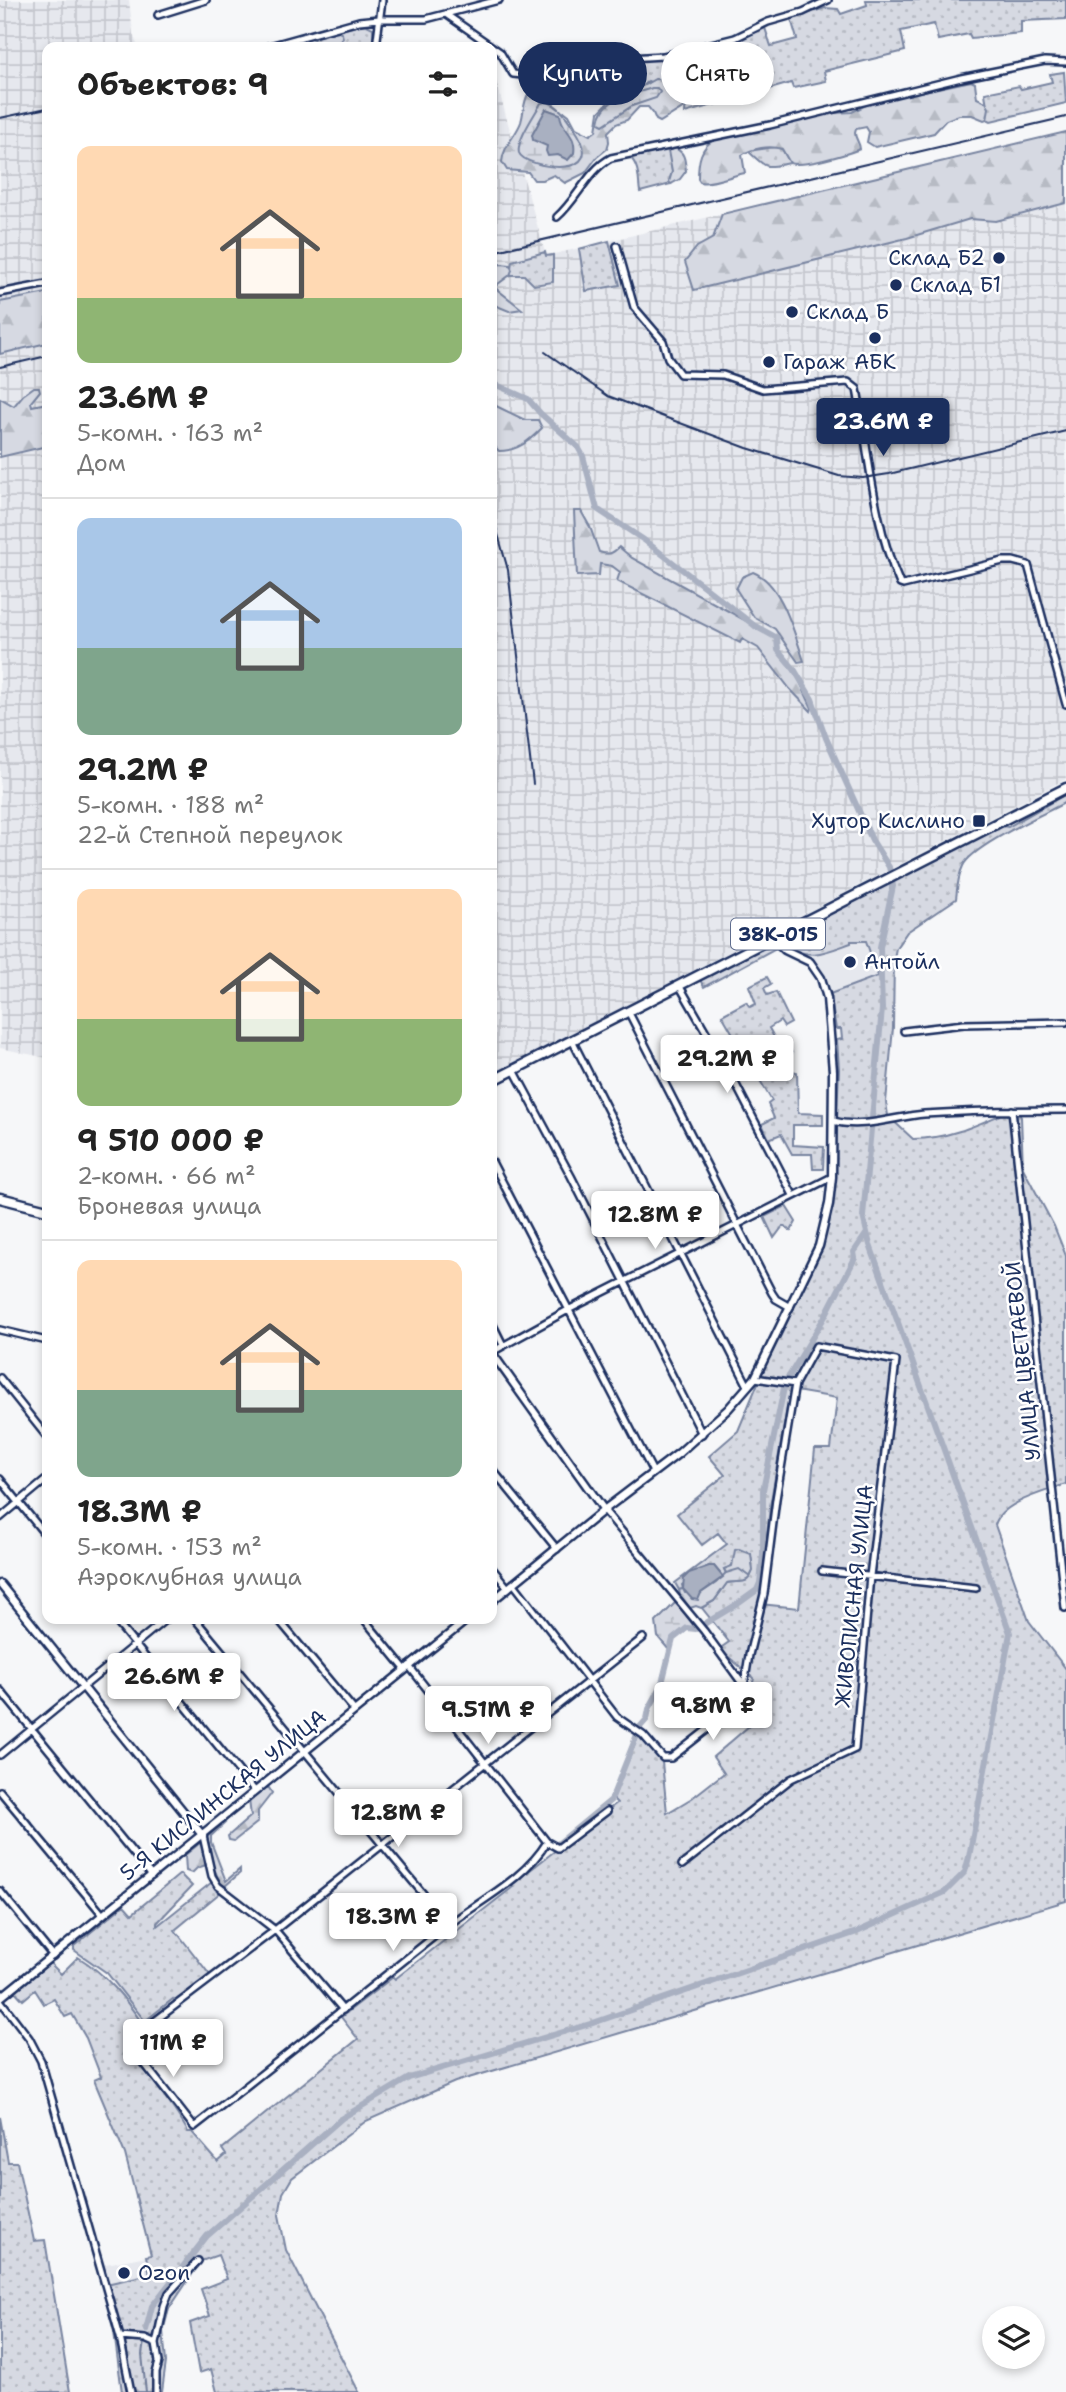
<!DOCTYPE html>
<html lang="ru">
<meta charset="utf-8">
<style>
:root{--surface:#fff;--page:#f2f2f2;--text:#222;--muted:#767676;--line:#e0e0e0;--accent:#1b2f5e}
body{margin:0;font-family:"Shantell Sans",sans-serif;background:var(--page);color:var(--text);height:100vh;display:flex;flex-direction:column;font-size:26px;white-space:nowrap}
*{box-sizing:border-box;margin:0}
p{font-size:23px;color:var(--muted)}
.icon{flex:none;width:38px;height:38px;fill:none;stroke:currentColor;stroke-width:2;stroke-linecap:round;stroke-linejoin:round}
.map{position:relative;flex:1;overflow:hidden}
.drawer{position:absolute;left:42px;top:42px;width:455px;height:1582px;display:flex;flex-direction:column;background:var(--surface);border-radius:14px;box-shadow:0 4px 10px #0003}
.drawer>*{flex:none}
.banner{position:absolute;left:518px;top:42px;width:443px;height:63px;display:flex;gap:14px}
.tools{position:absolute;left:982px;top:2306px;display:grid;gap:14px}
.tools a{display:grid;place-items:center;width:63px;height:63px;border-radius:50%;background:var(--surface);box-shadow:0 4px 10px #0003;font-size:35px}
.price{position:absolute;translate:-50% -60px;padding:0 16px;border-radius:7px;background:#fff;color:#222;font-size:23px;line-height:46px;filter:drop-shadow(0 2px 4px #0008)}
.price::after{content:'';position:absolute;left:50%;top:42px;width:21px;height:16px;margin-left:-10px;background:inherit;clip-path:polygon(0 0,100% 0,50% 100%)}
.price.current{background:var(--accent);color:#fff}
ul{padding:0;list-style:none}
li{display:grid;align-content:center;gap:14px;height:371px;padding:0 35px}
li+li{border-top:2px solid var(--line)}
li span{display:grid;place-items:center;height:217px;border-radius:14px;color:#555}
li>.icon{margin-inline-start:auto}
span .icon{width:126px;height:126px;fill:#fffc;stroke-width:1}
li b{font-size:30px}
h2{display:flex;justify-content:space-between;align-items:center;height:84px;padding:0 35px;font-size:30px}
.chip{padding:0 24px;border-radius:32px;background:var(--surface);box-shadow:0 4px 10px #0003;font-size:24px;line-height:63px}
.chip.current{background:var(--accent);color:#fff}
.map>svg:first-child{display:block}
</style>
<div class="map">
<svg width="1066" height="2392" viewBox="0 0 1066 2392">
<defs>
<pattern id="industrial-grid" width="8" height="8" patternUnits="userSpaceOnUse" patternTransform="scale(1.75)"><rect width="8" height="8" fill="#e6e8ee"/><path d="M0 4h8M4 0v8" fill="none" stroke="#c5c7ce"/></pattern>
<pattern id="green-dots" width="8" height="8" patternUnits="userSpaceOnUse" patternTransform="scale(1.75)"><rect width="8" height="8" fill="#d6d9e2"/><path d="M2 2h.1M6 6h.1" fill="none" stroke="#b7bbc4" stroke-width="1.8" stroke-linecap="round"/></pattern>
<pattern id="forest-firs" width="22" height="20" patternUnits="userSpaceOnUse" patternTransform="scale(1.75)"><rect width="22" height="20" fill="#d6d9e2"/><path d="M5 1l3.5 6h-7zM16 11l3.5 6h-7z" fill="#b7bbc4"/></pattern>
<pattern id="wetland-marsh" width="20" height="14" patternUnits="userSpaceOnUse" patternTransform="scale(1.75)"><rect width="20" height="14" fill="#d6d9e2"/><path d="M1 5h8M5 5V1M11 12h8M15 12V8" fill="none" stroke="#b7bbc4"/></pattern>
</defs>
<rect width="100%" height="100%" fill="#f6f7f9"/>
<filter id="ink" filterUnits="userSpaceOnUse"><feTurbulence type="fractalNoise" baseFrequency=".0143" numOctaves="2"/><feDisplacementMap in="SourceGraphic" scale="14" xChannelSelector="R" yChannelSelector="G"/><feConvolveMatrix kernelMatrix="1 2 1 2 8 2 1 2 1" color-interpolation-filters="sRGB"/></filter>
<g filter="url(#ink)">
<!-- built -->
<path fill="#e6e8ee" d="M 865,935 L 879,976 L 825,996 L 811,951 Z
M 146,2256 L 150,2274 L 102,2285 L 97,2266 Z"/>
<!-- industrial -->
<path fill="url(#industrial-grid)" d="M 0,0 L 129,0 L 133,34 L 138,47 L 47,47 L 47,1058 L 0,1048 Z
M 492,67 L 546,256 L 1066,132 L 1066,779 L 492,1074 Z"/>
<!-- green -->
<path fill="url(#green-dots)" stroke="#7884a0" stroke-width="2" fill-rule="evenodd" d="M 866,0 L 1066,0 L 1066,19 L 1021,21 L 1021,33 L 971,38 L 969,34 L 938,40 L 934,24 L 901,31 L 905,51 L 824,71 L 826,81 L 793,88 L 791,83 L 685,113 L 686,98 L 648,81 L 640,88 L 633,61 C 675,58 728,46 765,28 L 771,46 L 797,39 L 791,19 L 825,8 L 838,9 L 841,14 L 867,5 Z
M 365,24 L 373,28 L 373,47 L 338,47 L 342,34 L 337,31 Z
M 1064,72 L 1066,103 L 991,121 L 987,119 C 989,108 986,103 985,93 L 1019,86 L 1021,89 L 1052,82 L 1050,74 Z
M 775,147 L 782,149 L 790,163 C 763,168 768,169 748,151 Z
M 670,148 L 672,172 L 669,181 L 671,184 L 640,192 C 638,180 640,167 630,157 Z
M 609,241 L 620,285 L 586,291 L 579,249 Z
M 545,252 L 546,256 L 553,255 L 553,282 L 534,285 L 524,275 L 510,275 L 512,261 Z
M 1066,794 L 1066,802 C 1044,814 972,846 963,866 C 958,876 957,888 956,899 L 907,932 L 896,948 L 894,958 L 893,1028 L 886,1102 L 888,1116 L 913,1139 C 949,1139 979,1124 1011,1110 L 1017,1110 L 1021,1117 L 1023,1168 L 1054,1226 L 1066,1256 L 1066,1484 C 1045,1492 1001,1502 995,1525 L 1029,1621 L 1066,1669 L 1066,1901 L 455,2082 L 366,2121 L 292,2178 L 283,2193 L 279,2215 L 286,2250 L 359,2392 L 217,2392 L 211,2369 L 199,2373 L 190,2323 L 210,2316 L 201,2289 L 227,2279 L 218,2255 L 201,2261 L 169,2309 L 163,2331 L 166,2362 L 162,2392 L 122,2392 L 113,2324 L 102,2285 L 150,2274 L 146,2256 L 151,2255 L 125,2154 L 94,2080 L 101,2077 L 86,2038 L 72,2014 L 65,2017 L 54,1999 L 44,2004 L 35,1990 L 23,2000 L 15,1991 L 50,1963 L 61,1974 L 78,1957 C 107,1975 125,1998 144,2026 L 132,2036 L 131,2042 C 144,2076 171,2100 188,2132 L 192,2132 L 218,2162 L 226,2155 L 222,2149 L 358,2039 L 341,2017 L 393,1977 L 395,1979 L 513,1887 L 512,1884 L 617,1803 L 612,1798 L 639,1735 L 662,1762 L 667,1813 L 692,1798 L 724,1773 L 713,1757 L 764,1713 L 750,1695 L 754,1678 L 719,1649 L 729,1642 L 702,1608 L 714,1601 L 727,1583 L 745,1581 L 735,1560 L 732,1566 L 724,1569 L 726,1573 L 723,1577 L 714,1566 L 709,1566 L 682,1585 L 683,1589 L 679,1590 L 675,1583 L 727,1544 L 718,1533 L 702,1545 L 677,1514 L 725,1475 L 709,1456 L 738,1431 L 765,1366 L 823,1247 L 830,1210 L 833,1209 L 839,1069 L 837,1040 L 842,1039 L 841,1029 L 836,1029 L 830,994 L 878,976 L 866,941 L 851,941 L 851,943 C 826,952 809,961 785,945 L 786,937 L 891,882 L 888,910 L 891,905 L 893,881 L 1003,826 L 1008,827 ZM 790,1390 L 837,1398 L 831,1449 L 815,1449 L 799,1608 L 760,1604 L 770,1507 Z
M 768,945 L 776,948 L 704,987 L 700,980 Z
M 767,977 L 771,984 L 764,988 L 767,995 L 776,992 L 791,1023 L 784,1027 L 780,1021 L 769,1028 L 777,1043 L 786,1039 L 792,1053 L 784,1058 L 791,1071 L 797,1072 L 798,1113 L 823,1114 L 823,1125 L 793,1125 L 793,1145 L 824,1147 L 823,1169 L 813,1169 L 812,1154 L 792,1154 L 781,1134 L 769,1139 L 762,1124 L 774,1118 L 768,1104 L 772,1101 L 722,1015 L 746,1002 L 750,1007 L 756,1004 L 749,986 Z
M 786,1206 L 796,1222 L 791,1231 L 783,1226 L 774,1238 L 764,1217 Z
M 180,1874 L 192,1886 L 157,1923 L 157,1926 L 212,1882 L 221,1892 L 175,1930 L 210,1975 L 176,2003 L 173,1999 L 145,2021 L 107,1973 L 74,1950 L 74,1946 L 124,1905 L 132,1914 Z
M 0,2117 L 8,2162 L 17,2162 L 34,2241 L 45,2240 L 70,2392 L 0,2392 Z"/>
<!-- forest -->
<path fill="url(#forest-firs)" stroke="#7884a0" stroke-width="2" d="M 337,31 L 342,34 L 343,38 L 337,44 L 339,47 L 313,47 L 312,42 L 315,37 Z
M 655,79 C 678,80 690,81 684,107 L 660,122 L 656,120 L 653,113 L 648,107 L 639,107 L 627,120 L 616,124 L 608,132 L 609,142 L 607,149 L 597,157 L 585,173 L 565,183 L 554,175 L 543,180 L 534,180 L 528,172 L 507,170 L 502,162 C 503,146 516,136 521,122 C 524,112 523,104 528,94 L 533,94 L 560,114 L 565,112 L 569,115 L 576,128 L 590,135 L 596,131 L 599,112 L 617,93 L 639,88 Z
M 971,81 L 975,83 L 977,98 L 986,102 L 989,108 L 987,119 L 984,120 L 972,115 L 959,115 L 946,120 L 934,133 L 875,147 L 867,142 L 869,132 L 866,127 L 856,129 L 855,133 C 855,139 860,143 860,149 C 847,154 802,168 790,163 L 782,149 C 770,145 752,148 742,155 L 745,173 C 733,175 710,185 700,182 L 698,179 C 698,161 700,146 717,138 L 834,113 L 852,112 L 872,102 Z
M 1066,132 L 1066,203 L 996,221 L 970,219 L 907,238 L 694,290 L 685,262 L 697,247 L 713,238 L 722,214 Z
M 673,147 C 685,152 685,159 686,171 L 680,179 L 671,184 L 669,182 L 672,172 L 668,151 Z
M 501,264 L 510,265 L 512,270 L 510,275 L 494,287 L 522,309 L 509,311 L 492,304 L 492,266 Z
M 47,293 L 47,343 L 0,354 L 0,302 Z
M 34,387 L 39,387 L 40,391 L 31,402 L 32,406 L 47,403 L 47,446 L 0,457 L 0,398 L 14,406 L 23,395 Z
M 492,404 L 525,420 L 538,420 L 542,428 C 529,441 518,451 499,451 L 492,444 Z
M 574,511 L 581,511 L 590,527 L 599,552 C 609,555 612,554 619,547 L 632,558 L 777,638 L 778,650 L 794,669 L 812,708 L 811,711 L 790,689 L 758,648 L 742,639 L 740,643 L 617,581 L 620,572 L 612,566 L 600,564 L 599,575 L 577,576 Z
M 753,572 C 782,583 794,633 804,661 L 798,662 L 775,629 L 754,617 L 736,589 L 742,577 Z
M 747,1551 L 751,1554 C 751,1561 756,1577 745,1581 C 740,1583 733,1581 727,1583 L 714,1601 L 701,1608 L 696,1606 L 690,1608 L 680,1595 L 679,1590 L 683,1589 L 685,1593 L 701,1593 L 716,1583 Z
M 265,1788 L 269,1788 L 272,1793 L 258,1811 L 258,1822 L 234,1841 L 229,1840 L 228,1836 L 251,1816 L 249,1800 Z
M 223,1821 L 225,1823 L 211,1836 L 211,1842 L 226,1881 L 240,1869 L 240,1873 L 225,1886 L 221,1884 L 214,1869 L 207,1837 Z
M 200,1843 L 203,1844 L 206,1865 L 197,1868 L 192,1873 L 186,1871 L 185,1855 Z"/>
<!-- wetland -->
<path fill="url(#wetland-marsh)" stroke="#7884a0" stroke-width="2" d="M 652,88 L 657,88 L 660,92 L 656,98 L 632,106 L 603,125 L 599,123 C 602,96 631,96 652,88 Z
M 548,102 C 561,107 566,117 574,128 C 613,183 524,168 519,153 C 516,141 535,114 541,103 Z
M 739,1549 L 751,1554 L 753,1571 L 750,1577 L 739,1569 L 726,1573 L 724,1569 L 732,1566 L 735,1550 Z
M 675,1603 L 678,1604 L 696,1629 L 687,1628 L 673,1639 L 669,1650 L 658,1637 L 656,1622 Z"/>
<!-- water -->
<path fill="#a9b0c1" stroke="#707c99" stroke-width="2" d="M 546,109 L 560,114 C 561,131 577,133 574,153 L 568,160 L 558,155 L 548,156 L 546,151 L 547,146 L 533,140 L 532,135 Z
M 709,1566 L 714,1566 L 723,1577 L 701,1593 L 698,1600 L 692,1599 L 683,1589 L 684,1578 L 689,1573 Z"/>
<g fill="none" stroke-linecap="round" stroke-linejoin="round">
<!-- stream -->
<path stroke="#707c99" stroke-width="2" d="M 144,2341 L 142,2355 L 146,2392"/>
<!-- canal -->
<path stroke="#a9b0c1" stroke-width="6" d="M 559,1843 L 611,1800 L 640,1727 L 647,1719 L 649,1709 L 661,1687 L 673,1639 L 687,1628 L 696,1629 L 739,1603 L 757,1590 L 760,1583 L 763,1554 L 763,1490 L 785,1383 L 824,1318 L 855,1258 L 854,1252 L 867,1233
M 146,2330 L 152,2306 L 207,2236 L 342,2118 L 409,2078 L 590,2024 L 857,1932 L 945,1892 L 965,1872 L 969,1857 L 1010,1633 L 870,1245 L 863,1216 L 882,1009 L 880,947 L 893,886 L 889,867 L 872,840 L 826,738 L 812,699 L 794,669 L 778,650 L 777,638 L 755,626 L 644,540 L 597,509 L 583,456 L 578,447 L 540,413 L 528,399 L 492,383"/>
<defs>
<path id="minor" d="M 158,15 L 206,0
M 447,15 L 500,52 L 513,74 L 522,75 L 612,59 L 663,56 L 735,38 L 768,22 L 803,12 L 828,0
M 266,47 L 359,21 L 379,19 L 426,19 L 499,0
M 376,47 L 382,0
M 557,217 C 577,200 588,170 611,158 L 770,125 L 961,78 L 1045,61 L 1066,62
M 617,246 L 634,307 L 663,341 L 668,358 L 680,374 L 723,375 L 763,389 L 848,382 L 857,389 C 869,454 873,523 900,584 L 903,585 L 1003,561 L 1013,561 L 1028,565 L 1066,704
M 0,293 L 47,284
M 679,985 L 732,1077 L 793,1195
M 628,1011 L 772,1293 L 776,1299 L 790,1307
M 904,1031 L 964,1024 L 1066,1022
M 572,1040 L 748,1386
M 514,1070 L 571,1176 L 702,1434
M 1012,1110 L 1065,1608
M 833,1121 C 863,1129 894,1117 924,1114 C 971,1111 1019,1110 1066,1110
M 492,1162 L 653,1472
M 492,1323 L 503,1345
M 0,1330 L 47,1341
M 492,1352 L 568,1310 L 832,1177
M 0,1378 L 47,1437
M 492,1469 L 557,1549
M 0,1479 L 47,1537
M 604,1510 L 704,1631 L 744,1686
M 0,1518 L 47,1479
M 492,1568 L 508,1588
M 822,1571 L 976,1588
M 514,1584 L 617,1717 L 643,1735 L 663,1758 L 671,1758 L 727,1714 L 744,1686 L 749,1655 L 764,1594 L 776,1499 L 795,1384 L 755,1378
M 114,1619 L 255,1791
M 195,1619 L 449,1925
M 278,1619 L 354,1710
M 364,1619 L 405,1669
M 452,1619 L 458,1627
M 409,1666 L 547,1842
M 0,1690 L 152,1876
M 0,1755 L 166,1619
M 0,1791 L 103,1915
M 607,1811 L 558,1848 L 547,1842 C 524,1880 480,1900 446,1927 C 362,1994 279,2061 194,2127 L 136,2053 L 132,2045 L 134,2039 L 139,2033 L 275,1930 L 643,1638
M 203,1836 L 212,1876 L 218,1886 L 275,1930 L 343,2010
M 682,1865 L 791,1779 L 855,1749 L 870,1576 L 896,1361 L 816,1346 L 795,1384
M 0,1891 L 53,1956
M 0,2000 L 29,2038 L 41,2061 L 120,2337 L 131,2392
M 120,2337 L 145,2339 L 156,2344
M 156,2392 L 156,2373 L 159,2362 L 156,2344 L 164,2306 L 169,2293 L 198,2261"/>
<path id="tertiary" d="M 492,1353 L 604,1510
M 0,1584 L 203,1836
M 492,1601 L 604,1510 L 679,1453 L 728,1409 L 755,1378 L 819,1246 L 829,1204 L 832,1177 L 833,1071 L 827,998 L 821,978 L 810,962 L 785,950 L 772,937
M 0,1998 L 468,1619"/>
<path id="primary" d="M 492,1081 L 1066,788
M 0,1198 L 47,1210"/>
</defs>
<!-- minor casing -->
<use href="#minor" stroke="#1b2f5e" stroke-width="10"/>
<!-- tertiary casing -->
<use href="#tertiary" stroke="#1b2f5e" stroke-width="11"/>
<!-- primary casing -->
<use href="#primary" stroke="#1b2f5e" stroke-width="13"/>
<!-- minor -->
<use href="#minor" stroke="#fff" stroke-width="5"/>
<!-- tertiary -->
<use href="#tertiary" stroke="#fff" stroke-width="6"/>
<!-- primary -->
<use href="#primary" stroke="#fff" stroke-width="8"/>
<!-- rail -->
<path stroke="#1b2f5e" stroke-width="2" d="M 0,118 L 47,108
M 492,252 L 1066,117
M 545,352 L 608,396 L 747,448 L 839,476 L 863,478 L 889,474 L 1066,431
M 0,367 L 47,356
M 492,513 L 508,570 L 533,784"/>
</g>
</g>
<!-- markers -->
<g fill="#1b2f5e" stroke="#fff" stroke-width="2.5">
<circle cx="999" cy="258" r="7"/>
<circle cx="896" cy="285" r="7"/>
<circle cx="792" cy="312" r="7"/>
<circle cx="875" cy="338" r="7"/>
<circle cx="769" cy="362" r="7"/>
<rect x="972" y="814" width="14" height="14" rx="3.5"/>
<circle cx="850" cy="962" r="7"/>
<circle cx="124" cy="2273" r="7"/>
</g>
<g text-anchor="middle" stroke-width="5" stroke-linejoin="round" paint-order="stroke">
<!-- shield labels -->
<rect fill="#fff" stroke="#5f6d8e" stroke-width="2" x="731" y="918.5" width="94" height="31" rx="5"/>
<g font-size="19" font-weight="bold" fill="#1b2f5e">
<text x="778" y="941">38К-015</text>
</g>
<!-- poi labels -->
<g font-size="21" fill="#1b2f5e" stroke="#fff" text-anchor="start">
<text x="985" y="265" text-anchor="end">Склад Б2</text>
<text x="910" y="292">Склад Б1</text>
<text x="806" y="319">Склад Б</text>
<text x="783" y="369">Гараж</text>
<text x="875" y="369" text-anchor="middle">АБК</text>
<text x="965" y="828" text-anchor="end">Хутор Кислино</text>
<text x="864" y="969">Антойл</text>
<text x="138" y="2280">Ozon</text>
</g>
<!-- street labels -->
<g font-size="21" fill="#1b2f5e" stroke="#fff">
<text transform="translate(1023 1361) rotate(-96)" y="7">УЛИЦА ЦВЕТАЕВОЙ</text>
<text transform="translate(854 1596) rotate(-84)" y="7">ЖИВОПИСНАЯ УЛИЦА</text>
<text transform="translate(223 1795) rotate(-39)" y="7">5-Я КИСЛИНСКАЯ УЛИЦА</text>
</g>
</g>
</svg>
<div class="tools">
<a><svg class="icon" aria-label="layers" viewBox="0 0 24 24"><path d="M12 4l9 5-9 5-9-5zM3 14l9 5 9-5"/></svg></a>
</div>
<b class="price current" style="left:883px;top:458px">23.6M ₽</b>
<b class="price" style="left:727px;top:1095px">29.2M ₽</b>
<b class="price" style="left:655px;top:1251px">12.8M ₽</b>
<b class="price" style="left:174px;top:1713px">26.6M ₽</b>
<b class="price" style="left:713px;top:1742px">9.8M ₽</b>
<b class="price" style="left:488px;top:1746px">9.51M ₽</b>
<b class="price" style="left:398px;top:1849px">12.8M ₽</b>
<b class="price" style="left:393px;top:1953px">18.3M ₽</b>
<b class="price" style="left:173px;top:2079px">11M ₽</b>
<div class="banner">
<a class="chip current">Купить</a>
<a class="chip">Снять</a>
</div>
<section class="drawer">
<h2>Объектов: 9<svg class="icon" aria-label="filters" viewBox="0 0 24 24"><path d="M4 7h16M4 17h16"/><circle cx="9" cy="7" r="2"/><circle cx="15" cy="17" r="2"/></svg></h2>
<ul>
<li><span style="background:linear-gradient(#ffd9b3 70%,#8fb573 0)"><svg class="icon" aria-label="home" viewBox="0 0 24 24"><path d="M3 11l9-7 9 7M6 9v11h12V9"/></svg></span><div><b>23.6M ₽</b><p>5-комн. · 163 m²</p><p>Дом</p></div></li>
<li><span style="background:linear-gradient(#a9c7e8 60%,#7fa58c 0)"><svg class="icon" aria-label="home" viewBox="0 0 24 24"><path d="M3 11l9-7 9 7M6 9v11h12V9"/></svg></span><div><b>29.2M ₽</b><p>5-комн. · 188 m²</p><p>22-й Степной переулок</p></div></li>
<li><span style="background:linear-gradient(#ffd9b3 60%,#8fb573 0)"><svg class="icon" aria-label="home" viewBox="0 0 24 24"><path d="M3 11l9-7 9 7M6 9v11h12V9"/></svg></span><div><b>9 510 000 ₽</b><p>2-комн. · 66 m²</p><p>Броневая улица</p></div></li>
<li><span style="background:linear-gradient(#ffd9b3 60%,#7fa58c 0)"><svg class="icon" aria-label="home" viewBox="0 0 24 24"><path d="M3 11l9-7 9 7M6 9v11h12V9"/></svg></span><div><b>18.3M ₽</b><p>5-комн. · 153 m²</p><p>Аэроклубная улица</p></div></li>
</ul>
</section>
</div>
